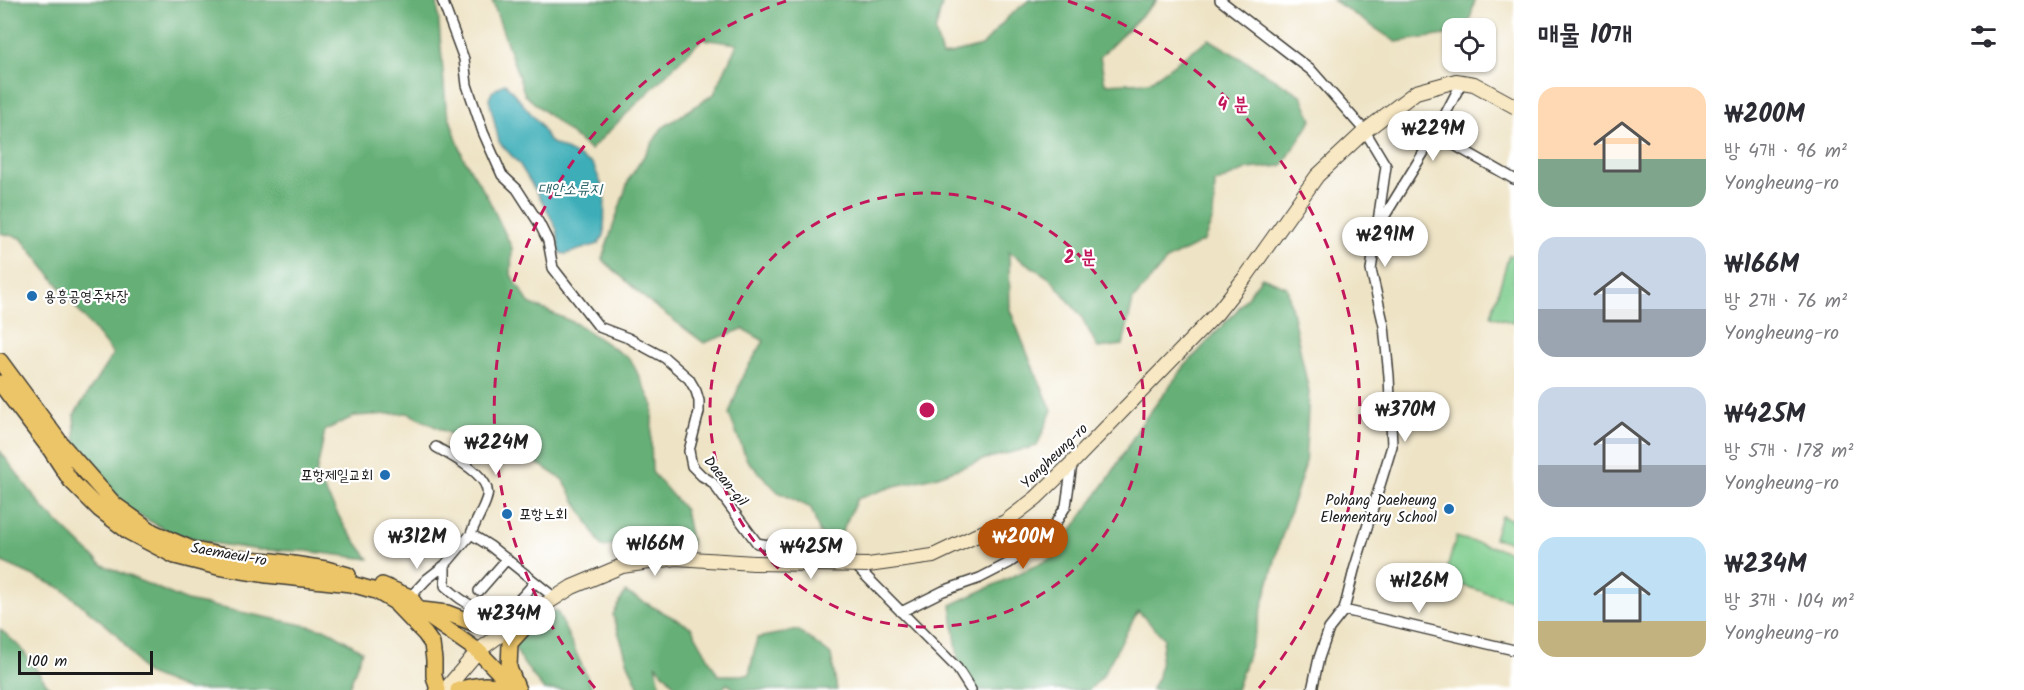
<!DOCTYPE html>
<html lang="ko">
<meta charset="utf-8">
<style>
:root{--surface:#fff;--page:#f2f2f3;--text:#2b2b33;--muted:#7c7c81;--accent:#b45309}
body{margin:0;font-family:Kalam,"Poor Story",sans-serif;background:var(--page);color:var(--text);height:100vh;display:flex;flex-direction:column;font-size:22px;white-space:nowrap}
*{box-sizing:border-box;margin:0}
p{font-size:20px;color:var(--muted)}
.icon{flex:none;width:33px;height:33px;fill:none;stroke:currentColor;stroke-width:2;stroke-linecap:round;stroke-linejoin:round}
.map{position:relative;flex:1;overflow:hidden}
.sheet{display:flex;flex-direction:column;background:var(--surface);width:510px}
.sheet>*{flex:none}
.controls{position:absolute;left:1442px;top:18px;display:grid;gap:12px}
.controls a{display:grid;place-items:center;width:54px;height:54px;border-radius:12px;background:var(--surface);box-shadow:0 2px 4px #0004;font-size:30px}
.scale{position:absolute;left:18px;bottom:15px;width:135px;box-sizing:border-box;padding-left:6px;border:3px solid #1c1c1c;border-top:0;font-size:16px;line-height:21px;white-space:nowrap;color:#1c1c1c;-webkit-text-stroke:4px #fff;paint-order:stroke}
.price{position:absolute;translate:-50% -51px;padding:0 14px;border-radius:21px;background:#fff;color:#222;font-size:20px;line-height:39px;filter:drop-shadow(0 2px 3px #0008)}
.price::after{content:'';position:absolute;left:50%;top:36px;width:18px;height:14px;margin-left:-9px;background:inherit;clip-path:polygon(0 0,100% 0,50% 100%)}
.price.selected{background:var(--accent);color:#fff}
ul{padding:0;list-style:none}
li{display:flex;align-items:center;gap:18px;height:150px;padding:0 24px}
li span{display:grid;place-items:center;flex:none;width:168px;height:120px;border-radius:18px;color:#555}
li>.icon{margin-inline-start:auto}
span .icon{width:72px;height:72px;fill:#fffc;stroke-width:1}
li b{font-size:26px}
h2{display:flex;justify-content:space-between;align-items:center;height:72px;padding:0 24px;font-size:26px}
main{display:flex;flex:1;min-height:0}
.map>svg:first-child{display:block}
</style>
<main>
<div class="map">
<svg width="1514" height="690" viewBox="0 0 1514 690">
<rect width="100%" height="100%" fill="#fff"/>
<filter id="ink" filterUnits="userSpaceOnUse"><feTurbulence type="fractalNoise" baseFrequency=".0167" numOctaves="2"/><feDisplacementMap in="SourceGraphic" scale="12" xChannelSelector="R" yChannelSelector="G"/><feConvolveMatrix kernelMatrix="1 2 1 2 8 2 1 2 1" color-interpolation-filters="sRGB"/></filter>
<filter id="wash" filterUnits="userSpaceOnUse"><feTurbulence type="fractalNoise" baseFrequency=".008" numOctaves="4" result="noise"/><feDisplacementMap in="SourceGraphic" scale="24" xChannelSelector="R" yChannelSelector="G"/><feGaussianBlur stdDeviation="1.35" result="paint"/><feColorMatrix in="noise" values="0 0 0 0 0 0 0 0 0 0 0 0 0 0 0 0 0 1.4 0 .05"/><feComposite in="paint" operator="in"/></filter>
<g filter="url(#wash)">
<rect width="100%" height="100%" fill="#eee3c5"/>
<!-- green -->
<path fill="#7dcc8c" stroke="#4c7454" stroke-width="1.5" d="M 1509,255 L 1514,256 L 1514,323 L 1491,316 Z
M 1501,516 L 1514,520 L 1514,543 L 1494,538 Z
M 1456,537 L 1514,553 L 1514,601 L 1444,580 Z"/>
<!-- forest -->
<path fill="#66b078" stroke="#41664a" stroke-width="1.5" d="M 0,0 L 437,0 L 446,107 L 463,157 L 487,196 L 512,248 L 511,275 L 529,303 L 577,324 L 631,360 L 653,405 L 651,440 L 652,472 L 685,510 L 692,545 L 637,543 L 602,547 L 563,480 L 505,442 L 468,443 L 408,413 L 355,416 L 325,430 L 316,475 L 345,527 L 369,559 L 306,551 L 259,550 L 218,544 L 172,533 L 127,509 L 114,497 L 76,447 L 74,415 L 113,354 L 21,238 L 0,233 Z
M 492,0 L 943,0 L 935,32 L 942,56 L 982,46 L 1008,17 L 1029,0 L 1157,0 L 1100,57 L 1105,84 L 1149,82 L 1209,39 L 1302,96 L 1312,120 L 1282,166 L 1248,169 L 1215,183 L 1213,218 L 1204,241 L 1168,259 L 1133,300 L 1123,345 L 1098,348 L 1081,316 L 1051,279 L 1009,252 L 1010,310 L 1034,370 L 1052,410 L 1037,446 L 985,459 L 935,477 L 895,486 L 857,499 L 838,540 L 820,534 L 811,508 L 778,492 L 747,460 L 729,414 L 743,375 L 764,341 L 743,329 L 704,343 L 648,301 L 602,259 L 629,179 L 662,128 L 714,94 L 737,44 L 702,39 L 590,150 L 525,95 Z
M 1333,0 L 1475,0 L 1468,28 L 1452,28 L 1452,34 L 1396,42 Z
M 1262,277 L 1287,287 L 1309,392 L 1305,466 L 1280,542 L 1254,637 L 1236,690 L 1151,690 L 1158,677 L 1164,638 L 1138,611 L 1102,677 L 1089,690 L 975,690 L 959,666 L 951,605 L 1052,558 L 1110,476 L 1142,423 L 1184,367 L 1238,309 Z
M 0,451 L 44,509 L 101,564 L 187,601 L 328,630 L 362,651 L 348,690 L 188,690 L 145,673 L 118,635 L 61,588 L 0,561 Z
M 625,592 L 691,627 L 718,675 L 749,675 L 757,638 L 798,630 L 831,655 L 837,690 L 737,690 L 727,684 L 721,690 L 679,690 L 656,665 L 661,690 L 640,690 L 628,663 L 613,615 Z
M 557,611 L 593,690 L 544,690 L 524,664 L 506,632 L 527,614 Z
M 0,629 L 21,648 L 51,690 L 0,690 Z"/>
<!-- water -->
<path fill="#3daeb8" stroke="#2c656a" stroke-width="1.5" d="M 505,83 L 539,123 L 550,142 L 593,164 L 605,193 L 604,236 L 598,244 L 566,254 L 560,253 L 557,230 L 545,206 L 520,165 L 499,142 L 489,99 L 492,92 Z"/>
</g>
<g filter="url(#ink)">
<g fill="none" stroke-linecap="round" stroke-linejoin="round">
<defs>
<path id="street" d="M 442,0 L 464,59 L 467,85 L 483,132 L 502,175 L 517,189 L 539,223 L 548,241 L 553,268 L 599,327 L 628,338 L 665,358 L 689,379 L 696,391 L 699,401 L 699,412 L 689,451 L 692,466 L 702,476 L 712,482 L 757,543 L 850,560 L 957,668 L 971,690
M 1220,0 L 1312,71 L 1365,131 L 1386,166 L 1371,270 L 1384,326 L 1389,376 L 1392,446 L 1354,570 L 1344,610 L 1329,629 L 1319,658 L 1312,690
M 1435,134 L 1514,179
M 1381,222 L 1435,134 L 1462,82
M 436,447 C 452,457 496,477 486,500 C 482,512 475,522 471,534
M 535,582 C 528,590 517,604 508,608 C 483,617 462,602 445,586 L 445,565 L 471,534 L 490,546 L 555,598
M 479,591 L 507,559
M 410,597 L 427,579 L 445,565
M 1344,610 L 1514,650
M 901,612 L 943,591 L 980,578 L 1009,563 L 1047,537 L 1066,506 L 1072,464"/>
<path id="secondary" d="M 868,565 L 933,556 L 1005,522 L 1036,498 L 1072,463 L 1217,313 L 1247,275 L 1317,176 L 1365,131 L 1416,92 L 1456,81 L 1474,84 L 1514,106
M 445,690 L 478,651 L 522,619 L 572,587 L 622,566 L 676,558 L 754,563"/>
<path id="primary" d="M 0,361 L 62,445 L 114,504 L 153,532 L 194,550 L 235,558 L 273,561 L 326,569 L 348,575
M 0,383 L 50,449 L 71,481 L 99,509 L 129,532 L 175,556 L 218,567 L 267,575 L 351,584 L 376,591 L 405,608 L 447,613 L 476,624 L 497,624 L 522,619 L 522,630 L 510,643 L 509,668 L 518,690
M 382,585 L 410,597 L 419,610 L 478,651 L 515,689
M 397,605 L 425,634 L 432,644 L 434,660 L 434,676 L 438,690
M 458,690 C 476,684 490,683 509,690"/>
</defs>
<!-- street casing -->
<use href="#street" stroke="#3c3a35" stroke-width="12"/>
<!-- secondary casing -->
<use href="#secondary" stroke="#3c3a35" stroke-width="16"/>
<!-- primary casing -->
<use href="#primary" stroke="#3c3a35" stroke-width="18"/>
<!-- street -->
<use href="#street" stroke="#fff" stroke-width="9"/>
<!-- secondary -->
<use href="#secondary" stroke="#f8e8c3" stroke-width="14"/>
<!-- primary -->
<use href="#primary" stroke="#edc569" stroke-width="15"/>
<defs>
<path id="secondary-bridge" d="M 754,563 L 868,565"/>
</defs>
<!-- secondary-bridge casing -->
<use href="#secondary-bridge" stroke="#3c3a35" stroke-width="16" stroke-linecap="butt"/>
<!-- secondary-bridge -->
<use href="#secondary-bridge" stroke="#f8e8c3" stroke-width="14"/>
</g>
</g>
<!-- distance rings -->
<g fill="none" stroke="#c2185b" stroke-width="3" stroke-dasharray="10 8">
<circle cx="927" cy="410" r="217"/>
<path d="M595 688A433 433 0 0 1 786 1M1068 1A433 433 0 0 1 1259 688"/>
</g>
<!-- markers -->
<g fill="#1f6fb2" stroke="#fff" stroke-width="2">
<circle cx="32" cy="296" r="6"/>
<circle cx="385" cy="475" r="6"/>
<circle cx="1449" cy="509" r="6"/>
<circle cx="507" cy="514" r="6"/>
</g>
<g text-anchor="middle" stroke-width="4.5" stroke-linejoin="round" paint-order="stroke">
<!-- poi labels -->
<g font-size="15" fill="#1c1c1c" stroke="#fff" text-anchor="start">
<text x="44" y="301">용흥공영주차장</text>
<text x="373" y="480" text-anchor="end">포항제일교회</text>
<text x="1437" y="505" text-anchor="end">Pohang Daeheung<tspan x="1437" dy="17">Elementary School</tspan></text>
<text x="519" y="519">포항노회</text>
</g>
<!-- street labels -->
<g font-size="15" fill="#1c1c1c" stroke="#fff">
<text transform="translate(1054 456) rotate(-44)" y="5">Yongheung-ro</text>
<text transform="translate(726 481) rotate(51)" y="5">Daean-gil</text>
<text transform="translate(229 554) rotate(10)" y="5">Saemaeul-ro</text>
</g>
<!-- water labels -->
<g font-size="16" font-style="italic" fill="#2c656a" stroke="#fff">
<text x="570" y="194">대안소류지</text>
</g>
</g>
<circle cx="927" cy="410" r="9" fill="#c2185b" stroke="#fff" stroke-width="3"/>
<g font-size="18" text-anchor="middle" font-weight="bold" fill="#c2185b" stroke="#fff" stroke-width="4.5" stroke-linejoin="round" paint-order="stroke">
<text x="1233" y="110">4 분</text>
<text x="1080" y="263">2 분</text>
</g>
</svg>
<div class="controls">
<a><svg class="icon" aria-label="locate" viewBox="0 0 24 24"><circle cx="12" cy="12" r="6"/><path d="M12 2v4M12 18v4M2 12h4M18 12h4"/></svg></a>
</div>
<div class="scale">100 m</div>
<b class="price" style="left:1433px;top:162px">₩229M</b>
<b class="price" style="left:1385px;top:268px">₩291M</b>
<b class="price" style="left:1405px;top:443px">₩370M</b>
<b class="price" style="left:496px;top:476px">₩224M</b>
<b class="price" style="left:417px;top:570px">₩312M</b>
<b class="price selected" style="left:1023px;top:570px">₩200M</b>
<b class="price" style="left:655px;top:577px">₩166M</b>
<b class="price" style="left:811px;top:580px">₩425M</b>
<b class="price" style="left:1419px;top:614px">₩126M</b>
<b class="price" style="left:509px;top:647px">₩234M</b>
</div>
<section class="sheet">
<h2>매물 10개<svg class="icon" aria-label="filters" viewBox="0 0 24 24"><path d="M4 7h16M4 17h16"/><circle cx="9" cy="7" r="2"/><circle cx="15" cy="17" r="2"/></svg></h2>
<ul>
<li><span style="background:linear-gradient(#ffd9b3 60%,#7fa58c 0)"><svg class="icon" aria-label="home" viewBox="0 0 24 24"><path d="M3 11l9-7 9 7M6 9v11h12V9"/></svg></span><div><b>₩200M</b><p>방 4개 · 96 m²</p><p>Yongheung-ro</p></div></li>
<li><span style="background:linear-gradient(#c9d6e8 60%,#9aa5b1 0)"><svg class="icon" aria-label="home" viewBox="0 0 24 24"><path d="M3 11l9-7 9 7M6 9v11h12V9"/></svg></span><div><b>₩166M</b><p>방 2개 · 76 m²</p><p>Yongheung-ro</p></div></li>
<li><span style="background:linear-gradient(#c9d6e8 65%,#9aa5b1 0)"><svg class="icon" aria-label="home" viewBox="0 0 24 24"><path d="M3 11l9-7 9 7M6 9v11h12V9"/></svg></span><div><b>₩425M</b><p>방 5개 · 178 m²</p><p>Yongheung-ro</p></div></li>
<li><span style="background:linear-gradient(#bfe0f5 70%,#c2b280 0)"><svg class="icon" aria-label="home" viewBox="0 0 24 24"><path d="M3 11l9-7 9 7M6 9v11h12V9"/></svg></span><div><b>₩234M</b><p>방 3개 · 104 m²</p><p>Yongheung-ro</p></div></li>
</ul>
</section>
</main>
